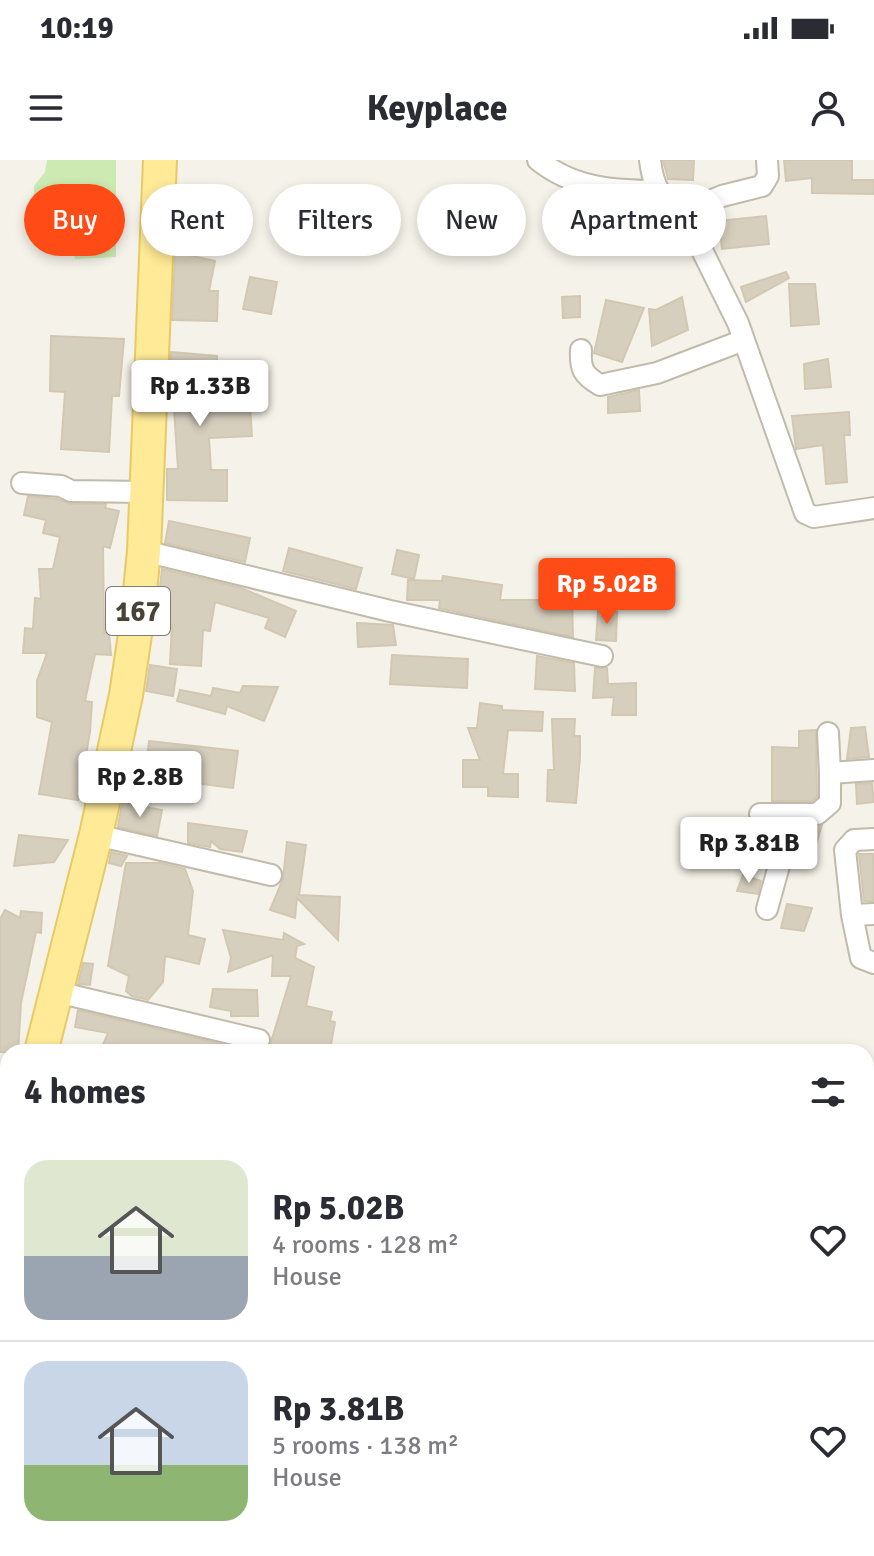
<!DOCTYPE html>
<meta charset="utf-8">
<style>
:root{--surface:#fff;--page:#f2f2f3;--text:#2b2b33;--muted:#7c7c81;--line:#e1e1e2;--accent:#ff4b16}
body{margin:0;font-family:Signika,sans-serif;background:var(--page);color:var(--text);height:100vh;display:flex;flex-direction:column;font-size:30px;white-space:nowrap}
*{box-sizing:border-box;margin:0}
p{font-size:26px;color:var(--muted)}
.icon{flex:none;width:44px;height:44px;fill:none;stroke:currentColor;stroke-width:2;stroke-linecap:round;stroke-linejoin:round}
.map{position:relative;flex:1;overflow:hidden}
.panel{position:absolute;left:0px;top:884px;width:874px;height:512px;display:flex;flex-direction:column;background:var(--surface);border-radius:24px 24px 0 0;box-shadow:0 4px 12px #0003}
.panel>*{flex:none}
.banner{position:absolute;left:24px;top:24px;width:826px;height:72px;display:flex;gap:16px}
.price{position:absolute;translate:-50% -68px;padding:0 18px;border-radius:8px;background:#fff;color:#222;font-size:26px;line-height:52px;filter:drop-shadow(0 2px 4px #0008)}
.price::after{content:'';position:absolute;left:50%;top:48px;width:24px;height:18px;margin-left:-12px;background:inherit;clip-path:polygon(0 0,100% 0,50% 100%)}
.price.selected{background:var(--accent);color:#fff}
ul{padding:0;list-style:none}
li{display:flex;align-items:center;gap:24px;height:200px;padding:0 24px}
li+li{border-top:2px solid var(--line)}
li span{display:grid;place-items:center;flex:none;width:224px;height:160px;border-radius:24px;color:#555}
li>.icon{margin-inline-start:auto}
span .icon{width:96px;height:96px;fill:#fffc;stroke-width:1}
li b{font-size:34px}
h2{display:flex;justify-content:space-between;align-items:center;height:96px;padding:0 24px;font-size:34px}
.pill{padding:0 28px;border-radius:36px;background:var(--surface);box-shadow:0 4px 12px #0003;font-size:28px;line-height:72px}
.pill.selected{background:var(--accent);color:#fff}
.status{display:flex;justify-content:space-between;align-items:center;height:56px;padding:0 40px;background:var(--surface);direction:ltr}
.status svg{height:22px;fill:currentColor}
header{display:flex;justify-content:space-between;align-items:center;height:104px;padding:0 24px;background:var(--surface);font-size:36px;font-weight:800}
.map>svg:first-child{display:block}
</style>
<div class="status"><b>10:19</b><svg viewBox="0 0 49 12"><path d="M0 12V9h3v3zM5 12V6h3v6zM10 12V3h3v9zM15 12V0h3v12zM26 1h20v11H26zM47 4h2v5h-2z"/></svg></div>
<header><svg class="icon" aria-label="menu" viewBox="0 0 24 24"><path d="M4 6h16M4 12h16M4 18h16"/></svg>Keyplace<svg class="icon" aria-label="person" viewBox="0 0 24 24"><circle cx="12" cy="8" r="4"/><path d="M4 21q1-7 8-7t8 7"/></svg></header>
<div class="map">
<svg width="874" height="1396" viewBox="0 0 874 1396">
<rect width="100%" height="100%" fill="#f5f2e9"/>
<!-- green -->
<path fill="#cceab1" d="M 47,0 L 116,0 L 116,97 L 75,99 L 64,64 L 33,73 L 34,26 L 45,12 Z"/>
<!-- building -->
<path fill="#d7cfbe" stroke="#d2c8b1" stroke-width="2" d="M 663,0 L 694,0 L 693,20 L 668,19 Z
M 784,0 L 852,0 L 852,20 L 874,20 L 874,34 L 812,33 L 812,18 L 786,21 Z
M 766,56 L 769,84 L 722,89 L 719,61 Z
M 175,92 L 215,101 L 209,131 L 218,131 L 217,161 L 172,160 Z
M 786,112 L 789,118 L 746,142 L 741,127 Z
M 250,117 L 277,122 L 271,154 L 243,149 Z
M 789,124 L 815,124 L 819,164 L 791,166 Z
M 580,136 L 580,157 L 563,158 L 562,137 Z
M 682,137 L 688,170 L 652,186 L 649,149 L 656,150 Z
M 606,140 L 644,148 L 622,202 L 594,193 Z
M 51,176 L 124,179 L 119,236 L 112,236 L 109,292 L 61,289 L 65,232 L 50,231 Z
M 171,192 L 217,196 L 216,235 L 222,236 L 221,248 L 250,246 L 252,276 L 209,278 L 211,310 L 227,310 L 227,341 L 167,340 L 167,309 L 178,309 L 173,234 L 169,234 Z
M 828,199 L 831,227 L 805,229 L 804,204 Z
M 639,230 L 640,251 L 608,253 L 608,237 Z
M 849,252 L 850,275 L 844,275 L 847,322 L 826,324 L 823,285 L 796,289 L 792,256 Z
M 28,336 L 57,339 L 71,344 L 106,344 L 105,348 L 119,351 L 110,388 L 103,386 L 104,473 L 109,473 L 111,495 L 95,494 L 85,541 L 92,542 L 90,572 L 78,640 L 39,634 L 52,562 L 37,557 L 37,521 L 47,493 L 23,493 L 25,468 L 33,469 L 35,438 L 41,439 L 39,409 L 53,409 L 60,377 L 43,373 L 46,360 L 24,355 Z
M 169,361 L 250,378 L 245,402 L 165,383 Z
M 289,388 L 362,408 L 356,429 L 283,411 Z
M 397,390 L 419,395 L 414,419 L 392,414 Z
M 162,409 L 241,428 L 296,451 L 285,477 L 265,468 L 269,458 L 215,442 L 210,471 L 203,470 L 201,506 L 170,504 L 172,465 L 156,462 Z
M 443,416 L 502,425 L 500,440 L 572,440 L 573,477 L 439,448 L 440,440 L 407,440 L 408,420 L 442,421 Z
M 598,451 L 617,452 L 616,481 L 596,480 Z
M 357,463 L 393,465 L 396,485 L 358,487 Z
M 392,495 L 468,499 L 467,528 L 390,524 Z
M 537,496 L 574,503 L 575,531 L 535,529 Z
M 150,505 L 177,509 L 173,536 L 146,531 Z
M 595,508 L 607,508 L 608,524 L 636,523 L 636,555 L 612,555 L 614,537 L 593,538 Z
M 243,526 L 278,527 L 264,561 L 227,546 L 225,554 L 177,541 L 180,530 L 211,536 L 213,528 L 240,533 Z
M 480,543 L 502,546 L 502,550 L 543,552 L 542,571 L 508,570 L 503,614 L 518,614 L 518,637 L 488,636 L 488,627 L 463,627 L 463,600 L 480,600 L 468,568 L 477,568 Z
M 552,559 L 575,559 L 574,576 L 580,576 L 580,597 L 576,643 L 547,641 L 548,610 L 554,610 Z
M 865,567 L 869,597 L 847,599 L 851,568 Z
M 816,570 L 817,637 L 812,641 L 772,641 L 772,587 L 799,588 L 799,571 Z
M 149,581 L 238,591 L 233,628 L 145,617 Z
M 872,623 L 874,642 L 857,644 L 856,624 Z
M 122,643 L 162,650 L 157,676 L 118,667 Z
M 188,663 L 247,671 L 242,692 L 220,689 L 211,681 L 210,687 L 188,683 Z
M 752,664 L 776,667 L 768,696 L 737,692 L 739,675 L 753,677 Z
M 822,665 L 811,701 L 795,700 L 803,667 Z
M 19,675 L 68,680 L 54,702 L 14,706 Z
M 287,682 L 306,685 L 299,735 L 340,737 L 338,780 L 297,738 L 295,758 L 270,750 L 283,719 Z
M 111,692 L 127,696 L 121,706 L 109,703 Z
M 859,694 L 873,694 L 874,741 L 864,741 Z
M 126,703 L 160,703 L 185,709 L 193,731 L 188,775 L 205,779 L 199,804 L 165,796 L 163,822 L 148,840 L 132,836 L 126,831 L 129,816 L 108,806 Z
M 743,715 L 761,721 L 758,734 L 737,731 Z
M 787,744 L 812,748 L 804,771 L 781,768 Z
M 5,750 L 20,758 L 21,751 L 42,753 L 41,773 L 36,772 L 21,843 L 18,892 L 0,892 L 0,759 Z
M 223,770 L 283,780 L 284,773 L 304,784 L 297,786 L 295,798 L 314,807 L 306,846 L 332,852 L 330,861 L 335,862 L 330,890 L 307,886 L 306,892 L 268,892 L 291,816 L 272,816 L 273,795 L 228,812 L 231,798 Z
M 83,803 L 93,804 L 90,825 L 78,824 Z
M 213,829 L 257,830 L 258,856 L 231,856 L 231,851 L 210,847 Z
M 78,850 L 246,890 L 246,892 L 100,892 L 108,873 L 75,867 Z"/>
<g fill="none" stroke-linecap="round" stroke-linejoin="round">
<defs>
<path id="minor" d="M 538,0 C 574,29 615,31 658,31
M 650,0 C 653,26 660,40 683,52 L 738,163 L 805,353 L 814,357 L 874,348
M 683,52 L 722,36 L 762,26 L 768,16 L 767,0
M 581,190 C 580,209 583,215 600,225 L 657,213 L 744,180
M 22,323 L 61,326 L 71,331 L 146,332
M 144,391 L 390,451 L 602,496
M 828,573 L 830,613
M 760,654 L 817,654 L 830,643 L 830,613 L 874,610
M 96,675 L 271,715
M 874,679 L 854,680 L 845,690 L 852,755 L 874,754
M 767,749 L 793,655
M 852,755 L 861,798 L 874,803
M 57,832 L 259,880
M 0,1267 L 8,1269"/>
<path id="primary" d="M 41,892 L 96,675 L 126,535 L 137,461 L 144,391 L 160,0
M 0,1030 L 8,1007"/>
</defs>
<!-- minor casing -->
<use href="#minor" stroke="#c1bbab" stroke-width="24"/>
<!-- primary casing -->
<use href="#primary" stroke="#e8ca65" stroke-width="36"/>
<!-- minor -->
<use href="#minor" stroke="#fff" stroke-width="20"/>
<!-- primary -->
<use href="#primary" stroke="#ffea98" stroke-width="32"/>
</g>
<g text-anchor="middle" stroke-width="8" stroke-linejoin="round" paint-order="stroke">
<!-- shield labels -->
<rect fill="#fff" stroke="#807b73" stroke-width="2" x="106" y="427" width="64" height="48" rx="6"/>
<g font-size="28" font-weight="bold" fill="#494337">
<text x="138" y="461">167</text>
</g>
</g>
</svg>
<b class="price" style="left:200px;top:268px">Rp 1.33B</b>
<b class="price selected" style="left:607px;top:466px">Rp 5.02B</b>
<b class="price" style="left:140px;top:659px">Rp 2.8B</b>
<b class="price" style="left:749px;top:725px">Rp 3.81B</b>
<div class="banner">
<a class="pill selected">Buy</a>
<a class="pill">Rent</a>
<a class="pill">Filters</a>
<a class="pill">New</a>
<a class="pill">Apartment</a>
</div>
<section class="panel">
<h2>4 homes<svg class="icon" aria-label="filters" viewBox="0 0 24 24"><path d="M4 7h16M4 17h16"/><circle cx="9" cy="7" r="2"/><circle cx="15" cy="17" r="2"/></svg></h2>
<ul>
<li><span style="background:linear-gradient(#dfe7d0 60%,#9aa5b1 0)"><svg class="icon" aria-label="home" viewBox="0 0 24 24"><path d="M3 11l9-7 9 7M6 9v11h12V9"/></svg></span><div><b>Rp 5.02B</b><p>4 rooms · 128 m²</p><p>House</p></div><svg class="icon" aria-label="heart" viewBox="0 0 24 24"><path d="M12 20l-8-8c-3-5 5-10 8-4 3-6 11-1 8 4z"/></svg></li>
<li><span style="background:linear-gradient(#c9d6e8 65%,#8fb573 0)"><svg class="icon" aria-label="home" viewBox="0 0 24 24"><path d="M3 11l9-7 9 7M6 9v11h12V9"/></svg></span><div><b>Rp 3.81B</b><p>5 rooms · 138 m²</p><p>House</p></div><svg class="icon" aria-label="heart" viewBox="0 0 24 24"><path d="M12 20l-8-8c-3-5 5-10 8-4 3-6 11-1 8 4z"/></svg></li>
</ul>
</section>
</div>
